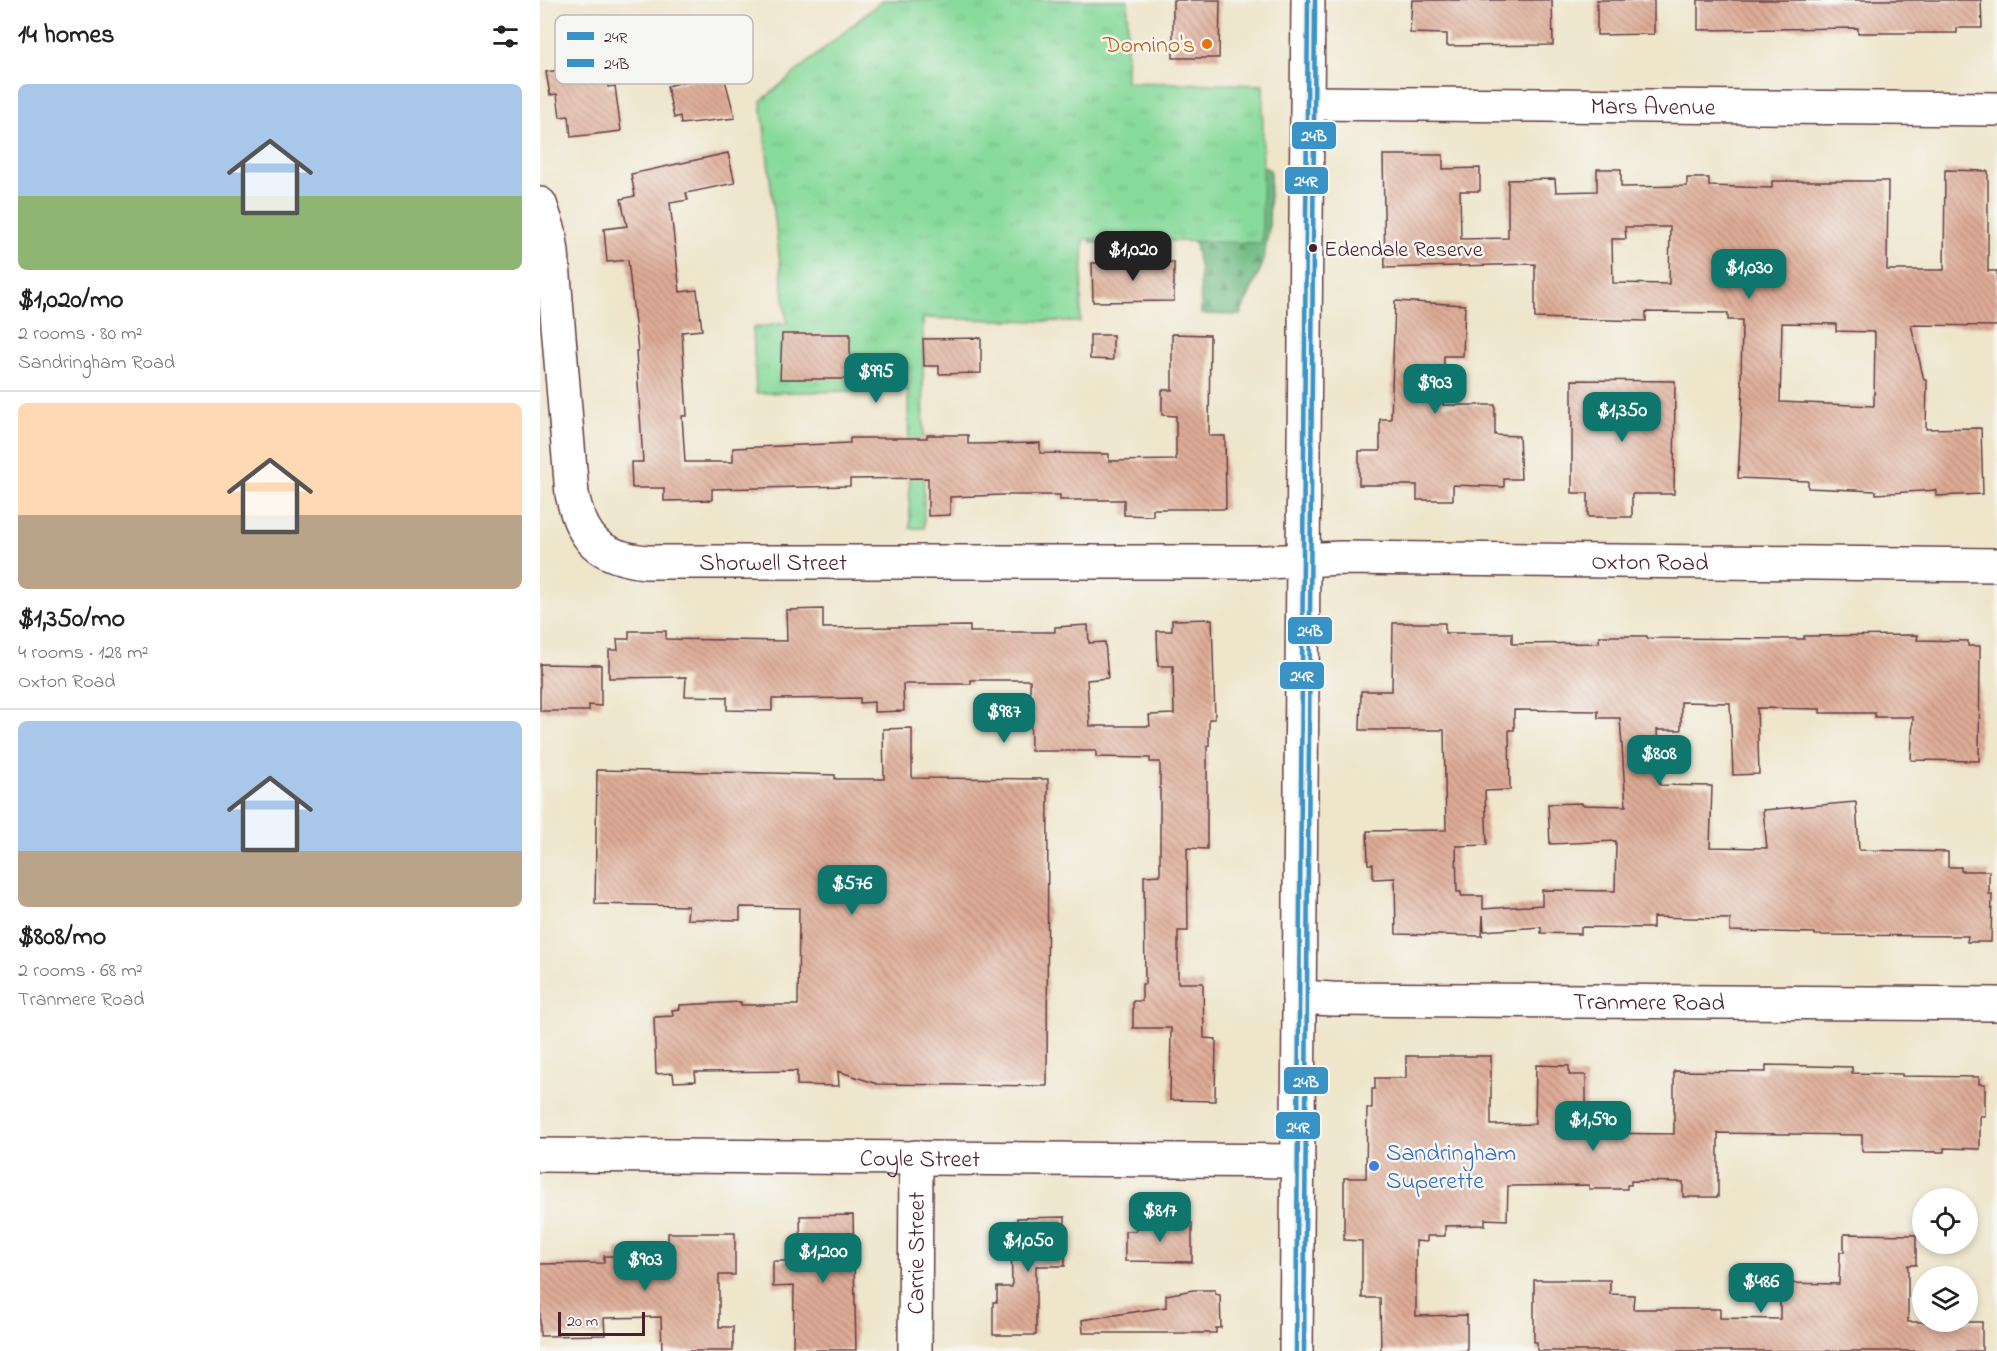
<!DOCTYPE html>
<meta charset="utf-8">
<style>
:root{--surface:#fff;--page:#f6f6f6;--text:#222;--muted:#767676;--line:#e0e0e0;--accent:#0f766e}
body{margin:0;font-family:"Indie Flower",sans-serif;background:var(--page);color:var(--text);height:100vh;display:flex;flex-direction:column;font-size:22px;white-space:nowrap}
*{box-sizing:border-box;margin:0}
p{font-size:20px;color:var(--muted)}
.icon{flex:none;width:33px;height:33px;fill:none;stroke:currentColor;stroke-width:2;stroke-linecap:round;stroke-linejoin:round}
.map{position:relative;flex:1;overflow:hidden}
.drawer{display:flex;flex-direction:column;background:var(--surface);width:540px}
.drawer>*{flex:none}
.buttons{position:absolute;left:1372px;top:1188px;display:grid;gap:12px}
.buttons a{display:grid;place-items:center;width:66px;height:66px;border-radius:50%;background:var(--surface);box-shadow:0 3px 9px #0003;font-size:30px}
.scale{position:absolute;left:18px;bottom:15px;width:87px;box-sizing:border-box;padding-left:6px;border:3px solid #4a1f2b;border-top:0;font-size:16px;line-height:21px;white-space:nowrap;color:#4a1f2b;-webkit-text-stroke:4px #f6f6f2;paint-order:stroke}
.price{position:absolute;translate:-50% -51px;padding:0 14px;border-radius:12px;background:var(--accent);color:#fff;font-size:20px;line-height:39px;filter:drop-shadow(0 2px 3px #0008)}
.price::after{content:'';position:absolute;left:50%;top:36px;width:18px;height:14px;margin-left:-9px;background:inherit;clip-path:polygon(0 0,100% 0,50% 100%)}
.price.active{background:#222;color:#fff}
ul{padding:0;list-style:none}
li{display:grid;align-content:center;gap:12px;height:318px;padding:0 18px}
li+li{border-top:2px solid var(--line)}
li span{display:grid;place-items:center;height:186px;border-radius:9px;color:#555}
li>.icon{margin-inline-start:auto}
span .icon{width:108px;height:108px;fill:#fffc;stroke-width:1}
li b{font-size:26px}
h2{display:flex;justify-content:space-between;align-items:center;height:72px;padding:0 18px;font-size:26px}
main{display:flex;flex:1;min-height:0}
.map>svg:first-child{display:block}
</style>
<main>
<section class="drawer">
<h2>14 homes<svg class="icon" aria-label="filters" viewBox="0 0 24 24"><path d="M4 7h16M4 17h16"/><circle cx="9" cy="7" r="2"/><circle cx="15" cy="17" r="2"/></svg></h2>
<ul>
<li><span style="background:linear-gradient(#a9c7e8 60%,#8fb573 0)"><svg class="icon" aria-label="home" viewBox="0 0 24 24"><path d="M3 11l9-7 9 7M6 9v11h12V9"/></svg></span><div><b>$1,020/mo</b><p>2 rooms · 80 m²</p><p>Sandringham Road</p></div></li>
<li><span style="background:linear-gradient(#ffd9b3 60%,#b9a48a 0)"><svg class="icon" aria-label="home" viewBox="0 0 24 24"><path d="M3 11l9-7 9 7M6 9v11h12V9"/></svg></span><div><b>$1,350/mo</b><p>4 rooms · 128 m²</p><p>Oxton Road</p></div></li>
<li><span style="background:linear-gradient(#a9c7e8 70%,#b9a48a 0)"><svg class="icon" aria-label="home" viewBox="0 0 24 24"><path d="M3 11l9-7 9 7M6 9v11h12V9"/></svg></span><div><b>$808/mo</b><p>2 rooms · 68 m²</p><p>Tranmere Road</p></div></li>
</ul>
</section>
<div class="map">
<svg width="1457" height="1351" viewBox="0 0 1457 1351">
<defs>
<pattern id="forest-firs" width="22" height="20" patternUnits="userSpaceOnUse" patternTransform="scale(1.5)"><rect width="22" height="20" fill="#6eba83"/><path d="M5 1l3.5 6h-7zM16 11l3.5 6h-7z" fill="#5c976b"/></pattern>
<pattern id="park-tufts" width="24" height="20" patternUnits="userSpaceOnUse" patternTransform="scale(1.5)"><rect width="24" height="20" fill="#88da9b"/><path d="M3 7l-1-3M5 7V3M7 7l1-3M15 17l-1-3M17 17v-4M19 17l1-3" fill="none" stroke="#77bb86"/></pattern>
<pattern id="building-back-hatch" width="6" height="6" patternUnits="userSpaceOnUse" patternTransform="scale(1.5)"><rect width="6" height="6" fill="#deac96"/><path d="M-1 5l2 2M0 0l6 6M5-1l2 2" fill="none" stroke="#b68b7b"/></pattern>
</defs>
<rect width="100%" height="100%" fill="#f6f6f2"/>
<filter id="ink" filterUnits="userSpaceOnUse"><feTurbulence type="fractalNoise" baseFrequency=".0167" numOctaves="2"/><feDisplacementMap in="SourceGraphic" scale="12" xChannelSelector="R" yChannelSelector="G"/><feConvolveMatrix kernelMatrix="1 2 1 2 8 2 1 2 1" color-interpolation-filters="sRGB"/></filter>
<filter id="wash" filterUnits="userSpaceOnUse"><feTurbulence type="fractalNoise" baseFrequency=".008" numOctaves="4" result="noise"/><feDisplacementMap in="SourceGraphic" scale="24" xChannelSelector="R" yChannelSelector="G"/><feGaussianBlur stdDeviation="1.35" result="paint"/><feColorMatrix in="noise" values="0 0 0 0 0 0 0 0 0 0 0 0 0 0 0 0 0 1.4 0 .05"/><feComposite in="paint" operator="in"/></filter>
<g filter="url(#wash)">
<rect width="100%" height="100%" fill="#eee5cb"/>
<!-- forest -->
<path fill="url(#forest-firs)" stroke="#5c6c57" stroke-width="1.5" d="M 717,164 L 730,170 L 729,228 L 723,263 L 700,315 L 661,314 L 660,271 L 652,227 L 610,230 L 564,244 L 551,243 L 549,214 Z"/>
<!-- park -->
<path fill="url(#park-tufts)" stroke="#697c63" stroke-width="1.5" d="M 343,0 L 588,0 L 586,82 L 723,85 L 722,243 L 544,239 L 540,322 L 383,318 L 384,528 L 370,528 L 368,390 L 216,393 L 213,328 L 247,323 L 221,101 Z"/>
<g id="blocks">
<!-- building -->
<path fill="url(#building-back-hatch)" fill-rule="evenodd" d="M 633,0 L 680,0 L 679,58 L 633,58 Z
M 872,0 L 1012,0 L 1013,45 L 907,46 L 907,34 L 870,33 Z
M 1057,0 L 1114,0 L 1114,34 L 1057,35 Z
M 1158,0 L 1441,0 L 1442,28 L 1417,28 L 1417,33 L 1318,33 L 1318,28 L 1158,30 Z
M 65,64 L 68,87 L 75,86 L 81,131 L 31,137 L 29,116 L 20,117 L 17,94 L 10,95 L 6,72 Z
M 183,72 L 195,118 L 141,124 L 140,116 L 134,118 L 127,86 Z
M 188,153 L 195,183 L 146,193 L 148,200 L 130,203 L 140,292 L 157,290 L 162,330 L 142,332 L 147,416 L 142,416 L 145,462 L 193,462 L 193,448 L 310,443 L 310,438 L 387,438 L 387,435 L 428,435 L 428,444 L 500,443 L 500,453 L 569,454 L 569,461 L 636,460 L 636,416 L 622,415 L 622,390 L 632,390 L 632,334 L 670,335 L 669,436 L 685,436 L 686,509 L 613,509 L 613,516 L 584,515 L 584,500 L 520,500 L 520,495 L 462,495 L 410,497 L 410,515 L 388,516 L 388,478 L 310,479 L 310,486 L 172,489 L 172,500 L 124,501 L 124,488 L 92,488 L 91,462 L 103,462 L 96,351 L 98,351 L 88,260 L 67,262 L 64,229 L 87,226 L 81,199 L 95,196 L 91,174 Z
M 843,155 L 903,155 L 903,169 L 940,168 L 940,191 L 920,191 L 921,239 L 968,238 L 968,180 L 1015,179 L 1016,192 L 1057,191 L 1057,169 L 1081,169 L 1081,187 L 1147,186 L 1147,178 L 1169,178 L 1169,186 L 1232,188 L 1232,181 L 1348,181 L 1347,270 L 1404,270 L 1405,170 L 1448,171 L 1448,271 L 1457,271 L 1457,326 L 1371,325 L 1384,380 L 1387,380 L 1386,429 L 1441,428 L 1443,494 L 1396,496 L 1396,490 L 1336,494 L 1336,491 L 1268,488 L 1268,481 L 1198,478 L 1203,385 L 1201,385 L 1202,320 L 1188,320 L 1188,313 L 1106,312 L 1106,321 L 995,318 L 995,264 L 845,268 ZM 1085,227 L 1130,227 L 1129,284 L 1073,283 L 1072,239 L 1086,239 ZM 1242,323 L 1296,324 L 1296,331 L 1335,332 L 1334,406 L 1240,402 Z
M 634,262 L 634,301 L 553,302 L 552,263 Z
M 855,301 L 925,305 L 923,356 L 904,356 L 903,405 L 955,405 L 955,435 L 979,436 L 981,479 L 964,479 L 964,487 L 913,485 L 913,500 L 877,500 L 877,485 L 819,485 L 819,451 L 840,451 L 840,419 L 851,419 Z
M 242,334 L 310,334 L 310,379 L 240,379 Z
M 550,335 L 573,335 L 573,360 L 550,359 Z
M 441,338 L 441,373 L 399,374 L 399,366 L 384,366 L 383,339 Z
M 1032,380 L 1135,381 L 1134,494 L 1092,494 L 1092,517 L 1048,517 L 1048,493 L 1032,493 Z
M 283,609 L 283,628 L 430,626 L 430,632 L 515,632 L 515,627 L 548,625 L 549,643 L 565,642 L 568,678 L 547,680 L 550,726 L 610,726 L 609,715 L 634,714 L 633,666 L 618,666 L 617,631 L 632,631 L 632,620 L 672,619 L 675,719 L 669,719 L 669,746 L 667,746 L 667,849 L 647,848 L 648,931 L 638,931 L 638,983 L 663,983 L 664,1038 L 676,1039 L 675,1101 L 630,1100 L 631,1028 L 593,1028 L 593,1001 L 602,1001 L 602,984 L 605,984 L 604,876 L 620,875 L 620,762 L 610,762 L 610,758 L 556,757 L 556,751 L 491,751 L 490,680 L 431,680 L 431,684 L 363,684 L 364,711 L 334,712 L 334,702 L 320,703 L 320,698 L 232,699 L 232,711 L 187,710 L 187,697 L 145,696 L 146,677 L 69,678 L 69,650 L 78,650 L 77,639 L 89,639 L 89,631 L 126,631 L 126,639 L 247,641 L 246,610 Z
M 853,623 L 905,623 L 905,633 L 972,633 L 972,644 L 1059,643 L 1059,636 L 1107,636 L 1107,638 L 1264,639 L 1264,636 L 1378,635 L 1377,640 L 1428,641 L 1428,646 L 1440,646 L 1439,761 L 1371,760 L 1373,717 L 1335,717 L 1335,713 L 1280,713 L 1280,709 L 1217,708 L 1219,774 L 1193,775 L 1190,703 L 1141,702 L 1141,730 L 1117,730 L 1120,785 L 1172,786 L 1170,847 L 1227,848 L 1223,810 L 1316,802 L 1319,850 L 1408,852 L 1408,867 L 1421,867 L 1421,871 L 1449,871 L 1449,894 L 1452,894 L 1451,942 L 1427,942 L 1428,936 L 1275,935 L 1275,933 L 1190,931 L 1190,919 L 1113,917 L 1113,928 L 1041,927 L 1041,934 L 1001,933 L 1001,927 L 944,931 L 943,915 L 942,936 L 856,934 L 855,878 L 833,879 L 833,864 L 828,864 L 827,831 L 906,830 L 904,730 L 820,730 L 821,691 L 852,691 ZM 974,710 L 1058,711 L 1058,718 L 1080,718 L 1086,806 L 1042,805 L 1042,803 L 1008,804 L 1010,844 L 1076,841 L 1075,891 L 1002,890 L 1002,905 L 943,909 L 943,896 L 921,896 L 921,892 L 917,892 L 916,846 L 947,845 L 945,791 L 970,790 L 969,730 L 974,730 Z
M 0,664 L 61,665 L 61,706 L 49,705 L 49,711 L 0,711 Z
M 372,728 L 372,778 L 508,779 L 507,1086 L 337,1084 L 298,1071 L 299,1086 L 257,1085 L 257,1071 L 155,1072 L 156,1081 L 134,1082 L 133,1073 L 116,1074 L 114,1017 L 133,1016 L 132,1010 L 140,1009 L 140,1005 L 201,1002 L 201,1005 L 258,1005 L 259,908 L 200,907 L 200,920 L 147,919 L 148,906 L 55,904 L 57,770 L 232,773 L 295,775 L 295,779 L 344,779 L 343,729 Z
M 866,1056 L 951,1056 L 951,1125 L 995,1124 L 996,1065 L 1029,1066 L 1029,1075 L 1046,1075 L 1046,1133 L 1134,1134 L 1134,1071 L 1226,1072 L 1226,1065 L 1312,1067 L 1312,1073 L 1362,1074 L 1362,1076 L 1439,1077 L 1439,1084 L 1445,1084 L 1445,1116 L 1440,1116 L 1440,1149 L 1404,1148 L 1404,1152 L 1322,1151 L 1322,1135 L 1178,1133 L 1178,1197 L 1143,1197 L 1143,1182 L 1091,1181 L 1091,1185 L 1087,1185 L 1087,1189 L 1049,1189 L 1049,1185 L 968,1186 L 967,1220 L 945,1219 L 945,1225 L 905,1226 L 905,1236 L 887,1236 L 887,1242 L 876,1241 L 876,1316 L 927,1315 L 927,1351 L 841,1351 L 840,1298 L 822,1298 L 822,1241 L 804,1240 L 804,1178 L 826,1178 L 827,1108 L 832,1108 L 832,1089 L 835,1089 L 835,1078 L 866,1078 Z
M 313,1215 L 316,1350 L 253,1350 L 254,1286 L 233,1287 L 233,1261 L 261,1261 L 260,1216 Z
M 525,1217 L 525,1266 L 496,1266 L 496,1335 L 453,1335 L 453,1302 L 457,1302 L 457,1287 L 472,1287 L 471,1236 L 477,1236 L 477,1218 Z
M 596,1223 L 652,1223 L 652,1262 L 585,1261 L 585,1231 L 596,1231 Z
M 128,1233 L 195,1233 L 195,1275 L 179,1275 L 179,1327 L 193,1327 L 193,1351 L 122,1351 L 121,1317 L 64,1318 L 65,1335 L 0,1336 L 0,1264 L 64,1263 L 64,1256 L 76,1256 L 75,1249 L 128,1248 Z
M 1304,1234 L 1376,1235 L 1376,1265 L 1368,1265 L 1368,1322 L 1442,1322 L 1442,1351 L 997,1351 L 997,1342 L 994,1342 L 994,1280 L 1070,1280 L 1070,1294 L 1094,1295 L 1093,1309 L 1180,1309 L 1180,1318 L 1240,1319 L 1240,1283 L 1299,1284 L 1300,1252 L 1304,1252 Z
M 653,1290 L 675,1290 L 675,1294 L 680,1295 L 681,1328 L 676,1328 L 676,1333 L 543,1333 L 542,1320 L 626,1307 L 626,1295 Z"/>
</g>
</g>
<g filter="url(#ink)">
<use href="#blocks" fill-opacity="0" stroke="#633d43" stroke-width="1.5"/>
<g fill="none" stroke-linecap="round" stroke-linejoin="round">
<defs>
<g id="street">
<path id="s1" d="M 768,103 L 1457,109"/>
<path id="s2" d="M 0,204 L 9,231 L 12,252 L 32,494 C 42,540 59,557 106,562 L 727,562 L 800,558 L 1457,565"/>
<path id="s3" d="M 759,997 L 792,999 L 1457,1004"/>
<path id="s4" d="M 0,1155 L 758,1161"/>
<path id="s5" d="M 375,1351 L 376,1157"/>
</g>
<path id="primary" d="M 756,1351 L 768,0"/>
</defs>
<!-- street casing -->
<use href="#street" stroke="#633d43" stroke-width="36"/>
<!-- primary casing -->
<use href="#primary" stroke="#633d43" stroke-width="36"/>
<!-- street -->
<use href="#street" stroke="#fff" stroke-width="33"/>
<!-- primary -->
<use href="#primary" stroke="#fff" stroke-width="33"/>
<defs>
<path id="bus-1" d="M 756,1351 L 768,0"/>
<path id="bus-2" d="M 764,1351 L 775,0"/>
</defs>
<!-- bus-1 casing -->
<use href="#bus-1" stroke="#f6f6f2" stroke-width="9"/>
<!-- bus-2 casing -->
<use href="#bus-2" stroke="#f6f6f2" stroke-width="9"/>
<!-- bus-1 -->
<use href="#bus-1" stroke="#3a93c7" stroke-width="4.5"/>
<!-- bus-2 -->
<use href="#bus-2" stroke="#3a93c7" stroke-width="4.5"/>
</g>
</g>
<!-- markers -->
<circle fill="#e8710a" stroke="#f6f6f2" stroke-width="2" cx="667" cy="44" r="6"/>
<circle fill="#4a1f2b" stroke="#f6f6f2" stroke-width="2" cx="773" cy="248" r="5"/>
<circle fill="#3f7fe0" stroke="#f6f6f2" stroke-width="2" cx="834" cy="1166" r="6"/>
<g text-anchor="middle" stroke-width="5" stroke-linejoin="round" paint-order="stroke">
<!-- bus labels -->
<g font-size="22" fill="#4a1f2b" stroke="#f6f6f2" text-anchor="start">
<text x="784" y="256">Edendale Reserve</text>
</g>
<!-- food labels -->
<g font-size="24" fill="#c56008" stroke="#f6f6f2" text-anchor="end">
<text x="655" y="52">Domino's</text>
</g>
<!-- street labels -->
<g font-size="24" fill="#4a1f2b" stroke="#f6f6f2">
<text dy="8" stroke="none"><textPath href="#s1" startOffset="345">Mars Avenue</textPath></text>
<text dy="8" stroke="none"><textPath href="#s2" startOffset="530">Shorwell Street</textPath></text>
<text dy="8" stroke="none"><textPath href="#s2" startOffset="1407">Oxton Road</textPath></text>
<text dy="8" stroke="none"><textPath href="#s3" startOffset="350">Tranmere Road</textPath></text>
<text dy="8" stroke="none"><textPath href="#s4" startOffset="380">Coyle Street</textPath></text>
<text dy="8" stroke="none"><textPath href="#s5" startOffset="98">Carrie Street</textPath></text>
</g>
<!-- shop labels -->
<g font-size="24" fill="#366cbe" stroke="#f6f6f2" text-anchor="start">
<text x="846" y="1160">Sandringham<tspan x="846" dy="28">Superette</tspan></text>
</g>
</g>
<!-- legend -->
<rect x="15" y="15" width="198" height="69" rx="9" fill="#f6f6f2" stroke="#c2b6b6" stroke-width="1.5"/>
<rect x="27" y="32" width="27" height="8" fill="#3a93c7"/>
<rect x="27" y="59" width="27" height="8" fill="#3a93c7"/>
<g font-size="16" fill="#4a1f2b">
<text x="64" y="42">24R</text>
<text x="64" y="69">24B</text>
</g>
<g stroke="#f6f6f2" stroke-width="2">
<rect x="751" y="121" width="46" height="29" rx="6" fill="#3a93c7"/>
<rect x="744" y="166" width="45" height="29" rx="6" fill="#3a93c7"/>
<rect x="747" y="616" width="46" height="29" rx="6" fill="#3a93c7"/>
<rect x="739" y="661" width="46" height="29" rx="6" fill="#3a93c7"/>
<rect x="743" y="1066" width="46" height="29" rx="6" fill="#3a93c7"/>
<rect x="735" y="1111" width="46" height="29" rx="6" fill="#3a93c7"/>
</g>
<g font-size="16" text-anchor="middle" font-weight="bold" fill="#fff">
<text x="774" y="141">24B</text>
<text x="766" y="186">24R</text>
<text x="770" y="636">24B</text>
<text x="762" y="681">24R</text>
<text x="766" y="1087">24B</text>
<text x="758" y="1132">24R</text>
</g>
</svg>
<div class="buttons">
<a><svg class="icon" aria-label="locate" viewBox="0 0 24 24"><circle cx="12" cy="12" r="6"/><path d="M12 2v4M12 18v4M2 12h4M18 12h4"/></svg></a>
<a><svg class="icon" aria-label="layers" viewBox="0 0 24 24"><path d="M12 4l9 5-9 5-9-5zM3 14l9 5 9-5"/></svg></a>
</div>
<div class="scale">20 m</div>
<b class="price active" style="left:593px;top:282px">$1,020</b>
<b class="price" style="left:1209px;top:300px">$1,030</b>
<b class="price" style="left:336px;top:404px">$995</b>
<b class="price" style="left:895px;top:415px">$903</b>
<b class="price" style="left:1082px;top:443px">$1,350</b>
<b class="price" style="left:464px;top:744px">$987</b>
<b class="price" style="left:1119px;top:786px">$808</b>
<b class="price" style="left:312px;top:916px">$576</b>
<b class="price" style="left:1053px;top:1152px">$1,590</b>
<b class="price" style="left:620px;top:1243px">$817</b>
<b class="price" style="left:488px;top:1273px">$1,050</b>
<b class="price" style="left:283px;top:1284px">$1,200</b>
<b class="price" style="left:105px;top:1292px">$903</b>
<b class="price" style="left:1221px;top:1314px">$486</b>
</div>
</main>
